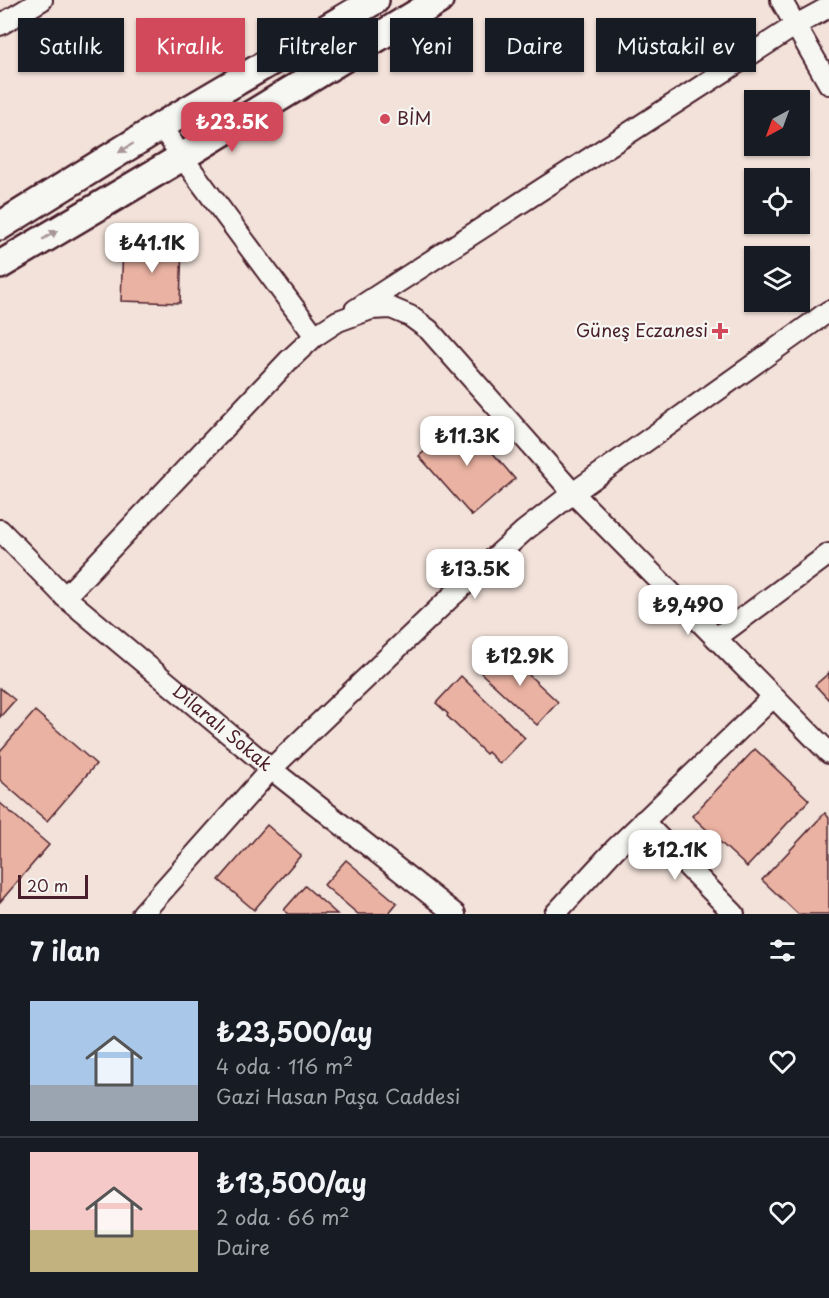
<!DOCTYPE html>
<html lang="tr">
<meta charset="utf-8">
<style>
:root{--surface:#171b24;--page:#242831;--text:#f1f3f6;--muted:#9ea1a6;--line:#363941;--accent:#d1495b}
body{margin:0;font-family:"Playpen Sans",sans-serif;background:var(--page);color:var(--text);height:100vh;display:flex;flex-direction:column;font-size:22px;white-space:nowrap}
*{box-sizing:border-box;margin:0}
p{font-size:20px;color:var(--muted)}
.icon{flex:none;width:33px;height:33px;fill:none;stroke:currentColor;stroke-width:2;stroke-linecap:round;stroke-linejoin:round}
.map{position:relative;height:914px;overflow:hidden}
.panel{display:flex;flex-direction:column;background:var(--surface);flex:1}
.panel>*{flex:none}
.guide{position:absolute;left:18px;top:18px;width:794px;height:54px;display:flex;gap:12px}
.needle{width:39px;rotate:221deg}
.tools{position:absolute;left:744px;top:90px;display:grid;gap:12px}
.tools a{display:grid;place-items:center;width:66px;height:66px;border-radius:0px;background:var(--surface);box-shadow:0 2px 4px #0004;font-size:30px}
.scale{position:absolute;left:18px;bottom:15px;width:70px;box-sizing:border-box;padding-left:6px;border:3px solid #4a1f2b;border-top:0;font-size:16px;line-height:21px;white-space:nowrap;color:#4a1f2b;-webkit-text-stroke:4px #f6f6f2;paint-order:stroke}
.price{position:absolute;translate:-50% -51px;padding:0 14px;border-radius:12px;background:#fff;color:#222;font-size:20px;line-height:39px;filter:drop-shadow(0 2px 3px #0008)}
.price::after{content:'';position:absolute;left:50%;top:36px;width:18px;height:14px;margin-left:-9px;background:inherit;clip-path:polygon(0 0,100% 0,50% 100%)}
.price.selected{background:var(--accent);color:#fff}
ul{padding:0;list-style:none}
li{display:flex;align-items:center;gap:18px;height:150px;padding:0 30px}
li+li{border-top:2px solid var(--line)}
li span{display:grid;place-items:center;flex:none;width:168px;height:120px;border-radius:0px;color:#555}
li>.icon{margin-inline-start:auto}
span .icon{width:72px;height:72px;fill:#fffc;stroke-width:1}
li b{font-size:26px}
h2{display:flex;justify-content:space-between;align-items:center;height:72px;padding:0 30px;font-size:26px}
.tag{padding:0 21px;border-radius:0px;background:var(--surface);box-shadow:0 2px 4px #0004;font-size:21px;line-height:54px}
.tag.selected{background:var(--accent);color:#fff}
.map>svg:first-child{display:block}
</style>
<div class="map">
<svg width="829" height="914" viewBox="0 0 829 914">
<rect width="100%" height="100%" fill="#f2e2da"/>
<filter id="ink" filterUnits="userSpaceOnUse"><feTurbulence type="fractalNoise" baseFrequency=".0167" numOctaves="2"/><feDisplacementMap in="SourceGraphic" scale="12" xChannelSelector="R" yChannelSelector="G"/><feConvolveMatrix kernelMatrix="1 2 1 2 8 2 1 2 1" color-interpolation-filters="sRGB"/></filter>
<g filter="url(#ink)">
<!-- building -->
<path fill="#eab2a2" stroke="#4a1f2b" stroke-width="1.5" d="M 123,244 L 182,246 L 180,303 L 121,301 Z
M 463,418 L 515,479 L 472,516 L 419,456 Z
M 502,650 L 558,702 L 537,725 L 481,673 Z
M 829,673 L 829,700 L 815,685 Z
M 461,676 L 525,738 L 500,764 L 488,752 L 486,754 L 447,716 L 448,714 L 436,703 Z
M 0,688 L 15,700 L 0,717 Z
M 35,711 L 96,764 L 47,821 L 0,780 L 0,751 Z
M 755,749 L 809,800 L 747,867 L 692,816 Z
M 0,803 L 49,845 L 0,902 Z
M 825,813 L 829,818 L 829,914 L 798,914 L 762,880 Z
M 267,825 L 301,855 L 254,910 L 219,880 Z
M 346,860 L 397,903 L 388,914 L 358,914 L 324,885 Z
M 305,886 L 337,914 L 289,914 L 284,910 Z"/>
<g fill="none" stroke-linecap="round" stroke-linejoin="round">
<defs>
<g id="minor">
<path d="M 781,0 L 829,84"/>
<path d="M 0,25 L 42,0"/>
<path d="M 161,126 L 182,157 L 315,336"/>
<path d="M 355,310 L 796,25 L 829,7"/>
<path id="s1" d="M 0,530 L 65,597 L 271,769 L 455,914"/>
<path d="M 65,597 L 289,360 L 315,336 L 338,321 L 371,309 L 391,308 L 410,316 L 429,330 L 573,493 L 829,753"/>
<path d="M 716,638 L 829,554"/>
<path d="M 643,821 L 734,914"/>
<path d="M 142,914 L 271,769 L 452,596 L 524,531 L 573,493 L 829,311"/>
<path d="M 555,914 L 615,849 L 773,697"/>
</g>
<path id="secondary" d="M 0,226 L 161,126 L 375,0
M 0,265 L 182,157 L 439,0"/>
</defs>
<!-- minor casing -->
<use href="#minor" stroke="#4a1f2b" stroke-width="24"/>
<!-- secondary casing -->
<use href="#secondary" stroke="#4a1f2b" stroke-width="32"/>
<!-- minor -->
<use href="#minor" stroke="#f6f6f2" stroke-width="20"/>
<!-- secondary -->
<use href="#secondary" stroke="#f6f6f2" stroke-width="27"/>
</g>
<!-- one-way arrows -->
<defs><path id="oneway-solid" d="M-6-.8H1V-3.2L6.5 0L1 3.2V.8H-6Z" transform="scale(1.5)"/></defs>
<g fill="#a99598">
<use href="#oneway-solid" transform="translate(126 148) rotate(148)"/>
<use href="#oneway-solid" transform="translate(50 235) rotate(-31)"/>
</g>
</g>
<!-- markers -->
<g fill="#d1495b" stroke="#f6f6f2" stroke-width="2">
<circle cx="385" cy="119" r="6"/>
<path d="M717 322h6v6h6v6h-6v6h-6v-6h-6v-6h6z"/>
</g>
<g text-anchor="middle" stroke-width="4.5" stroke-linejoin="round" paint-order="stroke">
<!-- poi labels -->
<g font-size="18" fill="#4a1f2b" stroke="#f6f6f2" text-anchor="start">
<text x="397" y="125">BİM</text>
<text x="708" y="337" text-anchor="end">Güneş Eczanesi</text>
</g>
<!-- street labels -->
<g font-size="18" fill="#4a1f2b" stroke="#f6f6f2">
<text dy="6" stroke="none"><textPath href="#s1" startOffset="298">Dilaralı Sokak</textPath></text>
</g>
</g>
</svg>
<div class="tools">
<a><svg class="needle" viewBox="-14 -14 28 28"><path d="M0-13l5 13h-10z" fill="#e53935"/><path d="M0 13l5-13h-10z" fill="#9ea1a6"/></svg></a>
<a><svg class="icon" aria-label="locate" viewBox="0 0 24 24"><circle cx="12" cy="12" r="6"/><path d="M12 2v4M12 18v4M2 12h4M18 12h4"/></svg></a>
<a><svg class="icon" aria-label="layers" viewBox="0 0 24 24"><path d="M12 4l9 5-9 5-9-5zM3 14l9 5 9-5"/></svg></a>
</div>
<div class="scale">20 m</div>
<b class="price selected" style="left:232px;top:153px">₺23.5K</b>
<b class="price" style="left:152px;top:274px">₺41.1K</b>
<b class="price" style="left:467px;top:467px">₺11.3K</b>
<b class="price" style="left:475px;top:600px">₺13.5K</b>
<b class="price" style="left:688px;top:636px">₺9,490</b>
<b class="price" style="left:520px;top:687px">₺12.9K</b>
<b class="price" style="left:675px;top:881px">₺12.1K</b>
<div class="guide">
<a class="tag">Satılık</a>
<a class="tag selected">Kiralık</a>
<a class="tag">Filtreler</a>
<a class="tag">Yeni</a>
<a class="tag">Daire</a>
<a class="tag">Müstakil ev</a>
</div>
</div>
<section class="panel">
<h2>7 ilan<svg class="icon" aria-label="filters" viewBox="0 0 24 24"><path d="M4 7h16M4 17h16"/><circle cx="9" cy="7" r="2"/><circle cx="15" cy="17" r="2"/></svg></h2>
<ul>
<li><span style="background:linear-gradient(#a9c7e8 70%,#9aa5b1 0)"><svg class="icon" aria-label="home" viewBox="0 0 24 24"><path d="M3 11l9-7 9 7M6 9v11h12V9"/></svg></span><div><b>₺23,500/ay</b><p>4 oda · 116 m²</p><p>Gazi Hasan Paşa Caddesi</p></div><svg class="icon" aria-label="heart" viewBox="0 0 24 24"><path d="M12 20l-8-8c-3-5 5-10 8-4 3-6 11-1 8 4z"/></svg></li>
<li><span style="background:linear-gradient(#f6c9c9 65%,#c2b280 0)"><svg class="icon" aria-label="home" viewBox="0 0 24 24"><path d="M3 11l9-7 9 7M6 9v11h12V9"/></svg></span><div><b>₺13,500/ay</b><p>2 oda · 66 m²</p><p>Daire</p></div><svg class="icon" aria-label="heart" viewBox="0 0 24 24"><path d="M12 20l-8-8c-3-5 5-10 8-4 3-6 11-1 8 4z"/></svg></li>
</ul>
</section>
